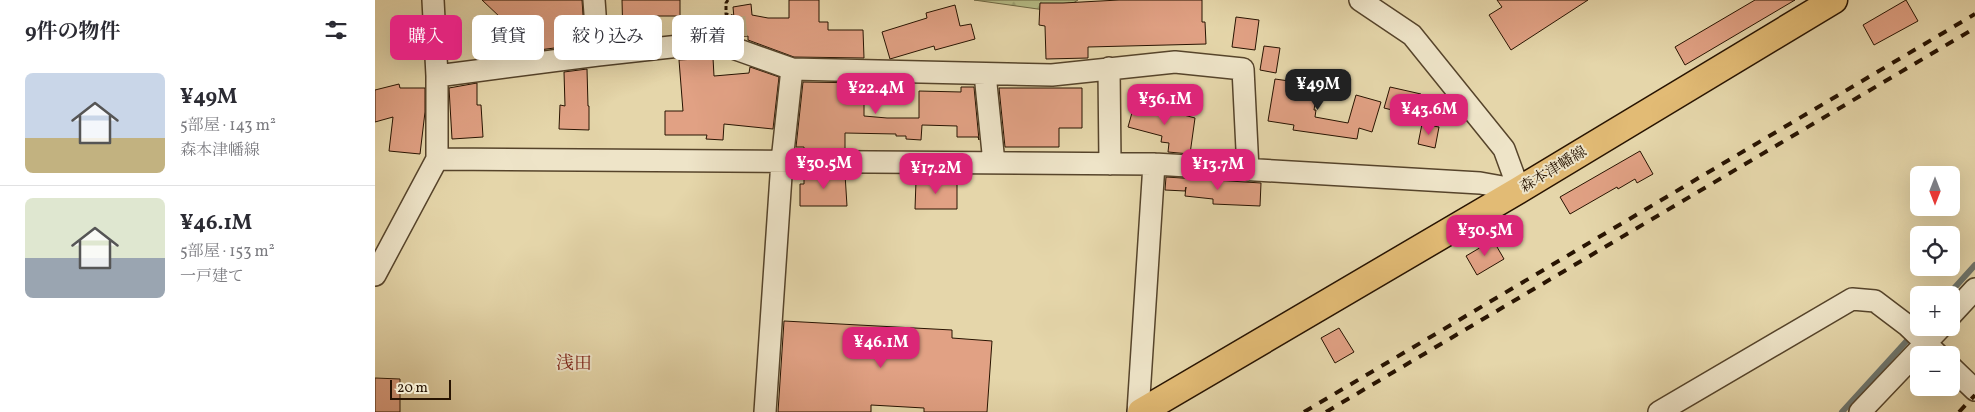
<!DOCTYPE html>
<html lang="ja">
<meta charset="utf-8">
<style>
:root{--surface:#fff;--page:#f7f7f7;--text:#2b2b33;--muted:#7c7c81;--line:#e1e1e2;--accent:#db2777}
body{margin:0;font-family:Vollkorn,"Noto Serif JP",serif;background:var(--page);color:var(--text);height:100vh;display:flex;flex-direction:column;font-size:19px;white-space:nowrap}
*{box-sizing:border-box;margin:0}
p{font-size:16px;color:var(--muted)}
.icon{flex:none;width:28px;height:28px;fill:none;stroke:currentColor;stroke-width:2;stroke-linecap:round;stroke-linejoin:round}
.map{position:relative;flex:1;overflow:hidden}
.panel{display:flex;flex-direction:column;background:var(--surface);width:375px}
.panel>*{flex:none}
.top-card{position:absolute;left:15px;top:15px;width:475px;height:45px;display:flex;gap:10px}
.needle{width:32px;rotate:180deg}
.controls{position:absolute;left:1535px;top:166px;display:grid;gap:10px}
.controls a{display:grid;place-items:center;width:50px;height:50px;border-radius:8px;background:var(--surface);box-shadow:0 5px 20px #0002;font-size:25px}
.scale{position:absolute;left:15px;bottom:12px;width:61px;box-sizing:border-box;padding-left:5px;border:2px solid #271301;border-top:0;font-size:14px;line-height:18px;white-space:nowrap;color:#271301;-webkit-text-stroke:4px #eee4c8;paint-order:stroke}
.price{position:absolute;translate:-50% -42px;padding:0 11px;border-radius:10px;background:var(--accent);color:#fff;font-size:16px;line-height:32px;filter:drop-shadow(0 1px 2px #0008)}
.price::after{content:'';position:absolute;left:50%;top:30px;width:15px;height:11px;margin-left:-8px;background:inherit;clip-path:polygon(0 0,100% 0,50% 100%)}
.price.current{background:#222;color:#fff}
ul{padding:0;list-style:none}
li{display:flex;align-items:center;gap:15px;height:125px;padding:0 25px}
li+li{border-top:1px solid var(--line)}
li span{display:grid;place-items:center;flex:none;width:140px;height:100px;border-radius:8px;color:#555}
li>.icon{margin-inline-start:auto}
span .icon{width:60px;height:60px;fill:#fffc;stroke-width:1}
li b{font-size:21px}
h2{display:flex;justify-content:space-between;align-items:center;height:60px;padding:0 25px;font-size:21px}
.tag{padding:0 18px;border-radius:8px;background:var(--surface);box-shadow:0 5px 20px #0002;font-size:18px;line-height:45px}
.tag.current{background:var(--accent);color:#fff}
main{display:flex;flex:1;min-height:0}
.map>svg:first-child{display:block}
</style>
<main>
<section class="panel">
<h2>9件の物件<svg class="icon" aria-label="filters" viewBox="0 0 24 24"><path d="M4 7h16M4 17h16"/><circle cx="9" cy="7" r="2"/><circle cx="15" cy="17" r="2"/></svg></h2>
<ul>
<li><span style="background:linear-gradient(#c9d6e8 65%,#c2b280 0)"><svg class="icon" aria-label="home" viewBox="0 0 24 24"><path d="M3 11l9-7 9 7M6 9v11h12V9"/></svg></span><div><b>¥49M</b><p>5部屋 · 143 m²</p><p>森本津幡線</p></div></li>
<li><span style="background:linear-gradient(#dfe7d0 60%,#9aa5b1 0)"><svg class="icon" aria-label="home" viewBox="0 0 24 24"><path d="M3 11l9-7 9 7M6 9v11h12V9"/></svg></span><div><b>¥46.1M</b><p>5部屋 · 153 m²</p><p>一戸建て</p></div></li>
</ul>
</section>
<div class="map">
<svg width="1600" height="412" viewBox="0 0 1600 412">
<defs>
<pattern id="forest-firs" width="22" height="20" patternUnits="userSpaceOnUse" patternTransform="scale(1.25)"><rect width="22" height="20" fill="#b6bd87"/><path d="M5 1l3.5 6h-7zM16 11l3.5 6h-7z" fill="#9ca273"/></pattern>
</defs>
<rect width="100%" height="100%" fill="#e5d6aa"/>
<filter id="stains"><feTurbulence type="fractalNoise" baseFrequency=".004" numOctaves="4"/><feColorMatrix values="0 0 0 0 .2 0 0 0 0 .09 0 0 0 0 .02 0 0 0 .5 -.17"/></filter>
<radialGradient id="worn" r=".72"><stop offset=".6" stop-color="#630" stop-opacity="0"/><stop offset="1" stop-color="#630" stop-opacity=".3"/></radialGradient>
<!-- forest -->
<path fill="url(#forest-firs)" stroke="#6e6844" d="M 599,0 L 703,0 L 684,12 Z"/>
<g fill="none" stroke-linecap="round" stroke-linejoin="round">
<!-- stream -->
<path stroke="#6d756d" stroke-width="6" d="M 1573,295 L 1600,265
M 1467,412 L 1538,334"/>
</g>
<!-- building -->
<path fill="#e1a184" stroke="#271301" d="M 107,0 L 207,0 L 210,44 L 164,50 L 164,37 L 146,37 Z
M 247,0 L 305,0 L 305,16 L 277,16 L 277,36 L 248,40 Z
M 414,0 L 444,0 L 444,22 L 453,22 L 453,30 L 488,30 L 489,58 L 419,57 L 373,40 L 373,36 L 363,37 L 353,33 L 352,18 L 359,18 L 358,7 L 376,4 L 377,15 L 393,18 L 414,18 Z
M 744,0 L 827,0 L 827,22 L 830,22 L 831,44 L 713,47 L 713,58 L 671,59 L 670,26 L 664,25 L 665,3 L 688,3 Z
M 1122,0 L 1213,0 L 1136,50 L 1114,15 L 1127,7 Z
M 1380,0 L 1420,0 L 1310,65 L 1300,47 Z
M 1531,0 L 1543,21 L 1499,45 L 1488,25 Z
M 580,5 L 585,26 L 596,24 L 600,39 L 560,50 L 559,46 L 515,59 L 507,32 L 552,18 L 551,13 Z
M 861,17 L 884,20 L 880,50 L 857,47 Z
M 889,46 L 905,48 L 901,73 L 885,70 Z
M 338,58 L 339,76 L 374,73 L 375,67 L 404,77 L 398,129 L 349,124 L 348,140 L 331,139 L 332,135 L 290,135 L 290,111 L 308,111 L 304,60 Z
M 212,69 L 213,106 L 214,106 L 214,130 L 184,129 L 185,105 L 190,106 L 189,72 Z
M 900,79 L 943,85 L 939,110 L 941,110 L 940,117 L 973,123 L 981,95 L 1006,102 L 997,132 L 984,128 L 982,139 L 918,130 L 919,125 L 893,121 Z
M 428,82 L 489,83 L 489,116 L 512,118 L 544,118 L 544,91 L 586,92 L 586,87 L 599,87 L 604,140 L 603,137 L 582,137 L 582,126 L 547,125 L 546,140 L 531,139 L 531,136 L 521,136 L 521,134 L 470,133 L 470,149 L 429,149 L 429,147 L 421,147 Z
M 102,83 L 102,105 L 106,105 L 108,137 L 77,139 L 74,88 Z
M 24,84 L 25,88 L 50,88 L 50,112 L 45,154 L 14,151 L 18,117 L 0,122 L 0,90 Z
M 1015,87 L 1046,94 L 1045,97 L 1050,99 L 1046,117 L 1009,108 Z
M 624,88 L 707,88 L 707,128 L 684,128 L 684,147 L 630,147 Z
M 760,102 L 820,118 L 815,154 L 793,152 L 794,143 L 786,142 L 787,136 L 753,127 Z
M 1047,124 L 1064,127 L 1060,148 L 1043,144 Z
M 1265,151 L 1278,174 L 1262,183 L 1260,179 L 1243,189 L 1242,187 L 1195,214 L 1185,197 Z
M 429,174 L 470,174 L 472,206 L 425,206 L 425,184 L 429,184 Z
M 791,177 L 886,183 L 885,206 L 838,204 L 838,199 L 810,196 L 811,187 L 810,191 L 790,190 Z
M 541,181 L 582,182 L 582,209 L 540,209 Z
M 1118,240 L 1129,259 L 1102,275 L 1091,256 Z
M 409,321 L 577,330 L 577,338 L 617,341 L 612,412 L 549,412 L 549,408 L 496,405 L 496,412 L 403,412 Z
M 964,328 L 979,352 L 960,363 L 946,338 Z
M 0,378 L 25,379 L 25,412 L 0,412 Z"/>
<g fill="none" stroke-linecap="round" stroke-linejoin="round">
<!-- minor-tunnel -->
<path stroke="#bfaf88" stroke-width="21" stroke-dasharray="21 11" stroke-linecap="butt" d="M 360,17 L 362,37"/>
<defs>
<path id="minor" d="M 58,0 L 62,76 L 62,159
M 219,0 L 223,55
M 734,68 L 735,164
M 610,74 L 619,163
M 62,76 L 223,55 L 341,42 L 417,69 L 677,75 L 800,62 L 868,69 L 873,170
M 0,275 L 62,159 L 779,164 L 1105,183 L 1144,190 L 1129,149 L 1037,35 L 985,0
M 1576,315 L 1600,289
M 1576,367 L 1600,390
M 390,412 L 407,161 L 417,69
M 763,412 L 779,164
M 1284,412 L 1477,299 L 1500,301 L 1533,326 L 1563,355
M 1485,412 L 1565,328"/>
<path id="major" d="M 766,412 L 1144,190 L 1459,0"/>
</defs>
<!-- minor casing -->
<use href="#minor" stroke="#56442b" stroke-width="24"/>
<!-- major casing -->
<use href="#major" stroke="#271301" stroke-width="29"/>
<!-- path -->
<path stroke="#271301" stroke-width="3" stroke-dasharray="4 2.5" stroke-linecap="butt" d="M 353,0 L 351,3 L 351,14 L 360,17"/>
<!-- minor -->
<use href="#minor" stroke="#eee4c8" stroke-width="21"/>
<!-- major -->
<use href="#major" stroke="#e2bb75" stroke-width="26"/>
<!-- rail -->
<path stroke="#271301" stroke-width="4" stroke-dasharray="9 9" stroke-linecap="butt" d="M 929,412 L 1600,14
M 951,412 L 1600,28
M 1584,412 L 1600,395"/>
</g>
<g text-anchor="middle" stroke-width="4" stroke-linejoin="round" paint-order="stroke">
<!-- street labels -->
<g font-size="15" fill="#271301" stroke="#eee4c8">
<text transform="translate(1178 169) rotate(-31)" y="5">森本津幡線</text>
</g>
<!-- quarter labels -->
<g font-size="18" fill="#7a1f14" stroke="#eee4c8">
<text x="199" y="369">浅田</text>
</g>
</g>
<rect width="100%" height="100%" filter="url(#stains)"/>
<rect width="100%" height="100%" fill="url(#worn)"/>
</svg>
<div class="controls">
<a><svg class="needle" viewBox="-14 -14 28 28"><path d="M0-13l5 13h-10z" fill="#e53935"/><path d="M0 13l5-13h-10z" fill="#7c7c81"/></svg></a>
<a><svg class="icon" aria-label="locate" viewBox="0 0 24 24"><circle cx="12" cy="12" r="6"/><path d="M12 2v4M12 18v4M2 12h4M18 12h4"/></svg></a>
<a>+</a>
<a>−</a>
</div>
<div class="scale">20 m</div>
<b class="price current" style="left:943px;top:111px">¥49M</b>
<b class="price" style="left:501px;top:115px">¥22.4M</b>
<b class="price" style="left:790px;top:126px">¥36.1M</b>
<b class="price" style="left:1054px;top:136px">¥43.6M</b>
<b class="price" style="left:449px;top:190px">¥30.5M</b>
<b class="price" style="left:843px;top:191px">¥13.7M</b>
<b class="price" style="left:561px;top:195px">¥17.2M</b>
<b class="price" style="left:1110px;top:257px">¥30.5M</b>
<b class="price" style="left:506px;top:369px">¥46.1M</b>
<div class="top-card">
<a class="tag current">購入</a>
<a class="tag">賃貸</a>
<a class="tag">絞り込み</a>
<a class="tag">新着</a>
</div>
</div>
</main>
